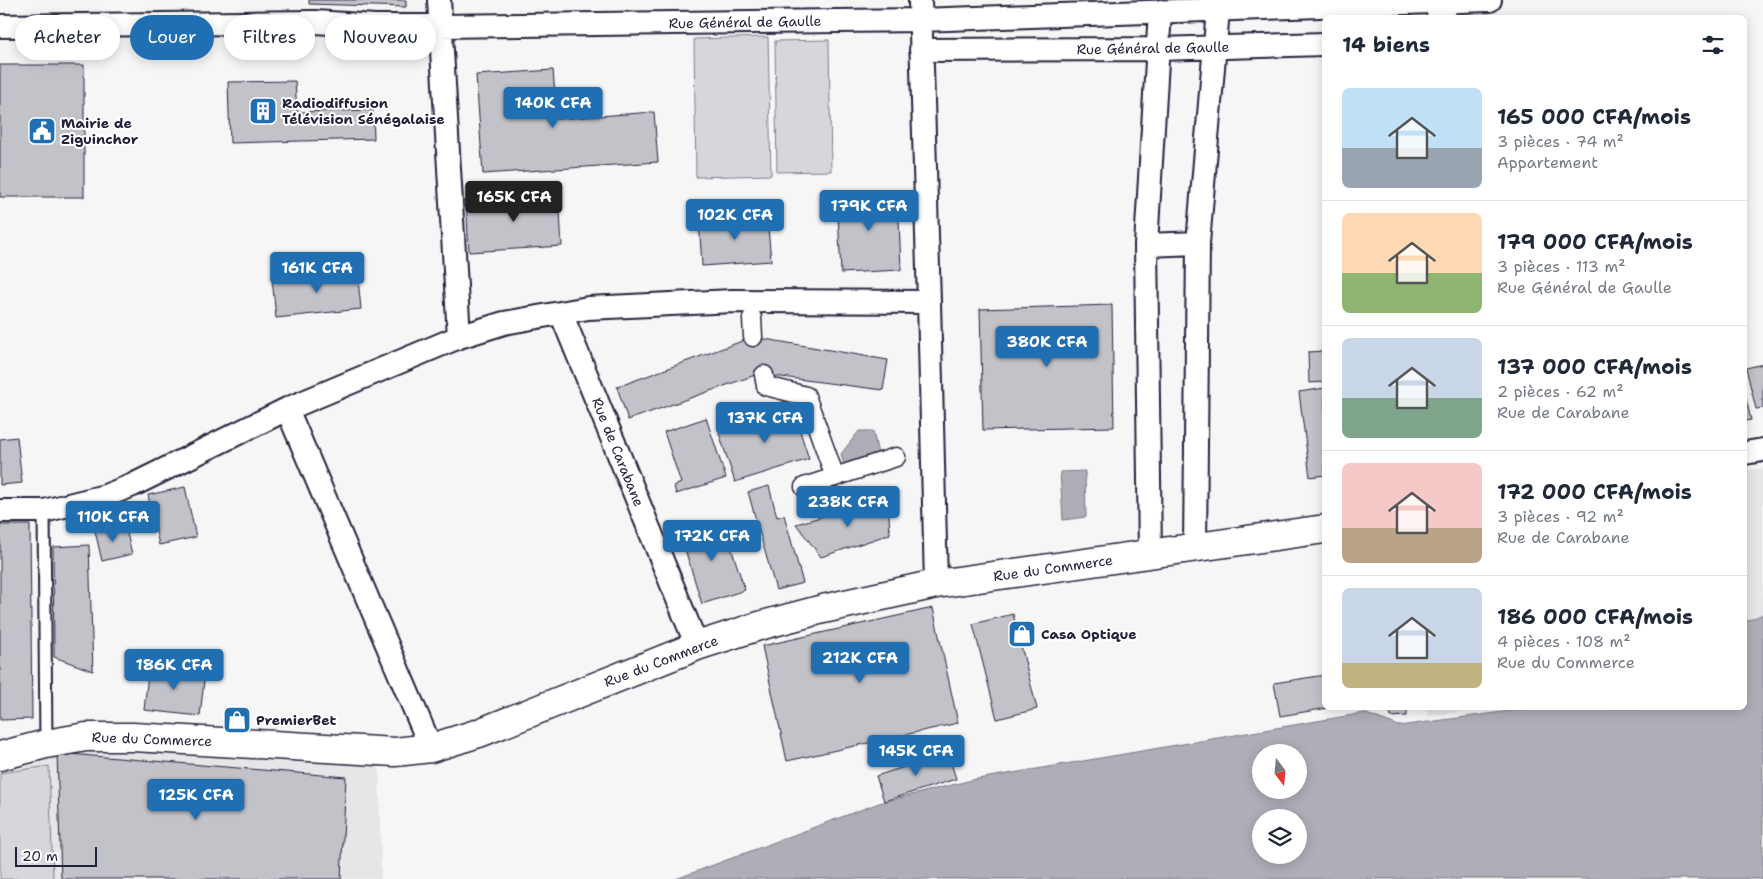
<!DOCTYPE html>
<html lang="fr">
<meta charset="utf-8">
<style>
:root{--surface:#fff;--page:#f6f6f7;--text:#1f2937;--muted:#747a83;--line:#e0e1e3;--accent:#1f6fb2}
body{margin:0;font-family:"Shantell Sans",sans-serif;background:var(--page);color:var(--text);height:100vh;display:flex;flex-direction:column;font-size:19px;white-space:nowrap}
*{box-sizing:border-box;margin:0}
p{font-size:16px;color:var(--muted)}
.icon{flex:none;width:28px;height:28px;fill:none;stroke:currentColor;stroke-width:2;stroke-linecap:round;stroke-linejoin:round}
.map{position:relative;flex:1;overflow:hidden}
.details{position:absolute;left:1322px;top:15px;width:425px;height:695px;display:flex;flex-direction:column;background:var(--surface);border-radius:8px;box-shadow:0 2px 12px #0003}
.details>*{flex:none}
.guide{position:absolute;left:15px;top:15px;width:475px;height:45px;display:flex;gap:10px}
.needle{width:32px;rotate:164deg}
.controls{position:absolute;left:1252px;top:744px;display:grid;gap:10px}
.controls a{display:grid;place-items:center;width:55px;height:55px;border-radius:50%;background:var(--surface);box-shadow:0 2px 12px #0003;font-size:25px}
.scale{position:absolute;left:15px;bottom:12px;width:82px;box-sizing:border-box;padding-left:5px;border:2px solid #22223b;border-top:0;font-size:14px;line-height:18px;white-space:nowrap;color:#22223b;-webkit-text-stroke:4px #fff;paint-order:stroke}
.price{position:absolute;translate:-50% -42px;padding:0 11px;border-radius:5px;background:var(--accent);color:#fff;font-size:16px;line-height:32px;filter:drop-shadow(0 1px 2px #0008)}
.price::after{content:'';position:absolute;left:50%;top:30px;width:15px;height:11px;margin-left:-8px;background:inherit;clip-path:polygon(0 0,100% 0,50% 100%)}
.price.active{background:#222;color:#fff}
ul{padding:0;list-style:none}
li{display:flex;align-items:center;gap:15px;height:125px;padding:0 20px}
li+li{border-top:1px solid var(--line)}
li span{display:grid;place-items:center;flex:none;width:140px;height:100px;border-radius:8px;color:#555}
li>.icon{margin-inline-start:auto}
span .icon{width:60px;height:60px;fill:#fffc;stroke-width:1}
li b{font-size:21px}
h2{display:flex;justify-content:space-between;align-items:center;height:60px;padding:0 20px;font-size:21px}
.pill{padding:0 18px;border-radius:22px;background:var(--surface);box-shadow:0 2px 12px #0003;font-size:18px;line-height:45px}
.pill.active{background:var(--accent);color:#fff}
.map>svg:first-child{display:block}
</style>
<div class="map">
<svg width="1763" height="879" viewBox="0 0 1763 879">
<rect width="100%" height="100%" fill="#f6f6f7"/>
<filter id="ink" filterUnits="userSpaceOnUse"><feTurbulence type="fractalNoise" baseFrequency=".02" numOctaves="2"/><feDisplacementMap in="SourceGraphic" scale="10" xChannelSelector="R" yChannelSelector="G"/><feConvolveMatrix kernelMatrix="1 2 1 2 8 2 1 2 1" color-interpolation-filters="sRGB"/></filter>
<g filter="url(#ink)">
<!-- built -->
<path fill="#e6e6e9" d="M 1763,468 L 1763,614 L 1745,622 L 1745,471 Z
M 1427,708 L 1492,708 L 1428,716 Z
M 46,744 L 379,750 L 381,879 L 0,879 L 0,756 Z"/>
<!-- green -->
<path fill="#d7d7db" stroke="#7c7c8b" d="M 768,37 L 771,175 L 696,177 L 694,39 Z
M 829,40 L 831,171 L 777,172 L 775,41 Z
M 49,766 L 53,879 L 0,879 L 0,773 Z"/>
<!-- water -->
<path fill="#aeaeb7" stroke="#767685" fill-rule="evenodd" d="M 859,431 L 873,431 L 878,454 L 844,465 L 841,454 Z
M 1085,471 L 1086,517 L 1063,520 L 1060,472 Z
M 1763,614 L 1763,879 L 676,879 L 879,803 L 972,780 L 1364,713 L 1399,726 L 1517,710 L 1528,708 L 1745,708 L 1745,622 ZM 1299,752 L 1299,790 L 1261,790 L 1261,752 ZM 1261,818 L 1299,818 L 1299,855 L 1261,855 Z"/>
<!-- building -->
<path fill="#c2c2c9" stroke="#22223b" d="M 309,0 L 406,0 L 406,7 L 309,4 Z
M 0,65 L 84,65 L 84,197 L 0,197 Z
M 553,70 L 557,119 L 654,112 L 658,162 L 483,174 L 476,75 Z
M 295,81 L 297,112 L 373,110 L 374,139 L 230,143 L 228,82 Z
M 898,192 L 901,270 L 841,273 L 837,195 Z
M 559,194 L 562,246 L 469,252 L 466,200 Z
M 767,216 L 771,261 L 702,266 L 699,220 Z
M 357,269 L 361,309 L 276,318 L 272,278 Z
M 1112,305 L 1114,427 L 983,430 L 980,309 Z
M 753,337 L 888,360 L 883,390 L 758,374 L 628,420 L 617,387 Z
M 1325,351 L 1325,382 L 1309,383 L 1308,352 Z
M 1763,364 L 1763,408 L 1756,409 L 1746,368 Z
M 1325,388 L 1325,475 L 1310,477 L 1299,392 Z
M 1745,395 L 1751,420 L 1745,421 Z
M 790,400 L 809,459 L 735,482 L 719,433 L 768,417 L 765,408 Z
M 706,418 L 726,478 L 676,494 L 674,486 L 681,483 L 664,432 Z
M 17,437 L 22,483 L 0,485 L 0,439 Z
M 769,486 L 777,517 L 784,515 L 803,583 L 776,590 L 748,492 Z
M 185,487 L 196,537 L 159,545 L 148,495 Z
M 888,498 L 890,534 L 821,557 L 796,524 Z
M 722,520 L 745,590 L 702,604 L 680,533 Z
M 0,525 L 30,525 L 32,719 L 0,720 Z
M 125,525 L 132,554 L 102,561 L 95,531 Z
M 89,545 L 93,671 L 54,657 L 53,547 Z
M 933,608 L 958,723 L 787,761 L 762,646 Z
M 1013,614 L 1037,709 L 997,719 L 973,624 Z
M 149,666 L 205,672 L 200,716 L 144,710 Z
M 1325,675 L 1325,708 L 1328,708 L 1280,716 L 1274,683 Z
M 1390,708 L 1407,708 L 1407,716 L 1391,717 Z
M 57,753 L 346,777 L 341,879 L 61,879 Z
M 948,753 L 956,779 L 884,801 L 876,776 Z"/>
<g fill="none" stroke-linecap="round" stroke-linejoin="round">
<defs>
<path id="service" d="M 44,511 L 46,744"/>
<path id="pedestrian" d="M 752,318 L 753,337
M 764,375 L 766,386 L 806,396 L 835,477
M 804,487 L 896,457"/>
<path id="minor" d="M 439,0 L 459,337
M 920,0 L 929,302 L 936,584
M 0,26 L 315,22 L 375,26 L 439,26 L 920,20 L 1490,0
M 921,50 L 1158,49 L 1325,44
M 1146,245 L 1198,243
M 561,313 L 697,646
M 287,409 L 431,748
M 1745,453 L 1763,450
M 0,511 L 44,511 L 105,496 L 133,485 L 287,409 L 459,337 L 504,323 L 588,308 L 733,301 L 929,302
M 1195,547 L 1198,243 L 1218,10
M 1150,555 L 1146,245 L 1160,11"/>
<path id="tertiary" d="M 1441,18 L 1442,0
M 0,756 L 46,744 L 86,737 L 133,737 L 395,752 L 431,748 L 479,733 L 697,646 L 759,626 L 823,609 L 936,584 L 1325,529"/>
</defs>
<!-- service casing -->
<use href="#service" stroke="#22223b" stroke-width="15"/>
<!-- pedestrian casing -->
<use href="#pedestrian" stroke="#22223b" stroke-width="21"/>
<!-- minor casing -->
<use href="#minor" stroke="#22223b" stroke-width="26"/>
<!-- tertiary casing -->
<use href="#tertiary" stroke="#22223b" stroke-width="31"/>
<!-- service -->
<use href="#service" stroke="#fff" stroke-width="11"/>
<!-- pedestrian -->
<use href="#pedestrian" stroke="#fff" stroke-width="18"/>
<!-- minor -->
<use href="#minor" stroke="#fff" stroke-width="22"/>
<!-- tertiary -->
<use href="#tertiary" stroke="#fff" stroke-width="28"/>
</g>
</g>
<!-- icons -->
<defs>
<symbol id="building-square" viewBox="-11 -11 22 22"><rect x="-9" y="-9" width="18" height="18" rx="4" fill="#1f6fb2" stroke="#fff"/><path d="M-4-6H4V6H1V3H-1V6H-4ZM-2.5-4.3h1.7v1.8h-1.7ZM.8-4.3h1.7v1.8H.8ZM-2.5-1h1.7V.8h-1.7ZM.8-1h1.7V.8H.8Z" fill="#fff"/></symbol>
<symbol id="civic-square" viewBox="-11 -11 22 22"><rect x="-9" y="-9" width="18" height="18" rx="4" fill="#1f6fb2" stroke="#fff"/><path d="M-.6-6.5H3V-4.5H.6V-3L4-1V1h2V6H-6V1h2V-1L-.6-3ZM-1.2 2.5V6h2.4V2.5Z" fill="#fff"/></symbol>
<symbol id="shop-square" viewBox="-11 -11 22 22"><rect x="-9" y="-9" width="18" height="18" rx="4" fill="#1f6fb2" stroke="#fff"/><path d="M-5-2.5h2.3a2.7 3.5 0 0 1 5.4 0H5L5.5 6h-11ZM-1.5-2.5h3a1.5 2.3 0 0 0-3 0Z" fill="#fff"/></symbol>
</defs>
<g fill-rule="evenodd">
<use href="#building-square" x="247" y="95" width="32" height="32"/>
<use href="#civic-square" x="26" y="115" width="32" height="32"/>
<use href="#shop-square" x="1006" y="618" width="32" height="32"/>
<use href="#shop-square" x="221" y="704" width="32" height="32"/>
</g>
<g text-anchor="middle" stroke-width="4" stroke-linejoin="round" paint-order="stroke">
<!-- street labels -->
<g font-size="14" fill="#22223b" stroke="#fff">
<text transform="translate(745 22) rotate(-1)" y="5">Rue Général de Gaulle</text>
<text transform="translate(1153 48) rotate(-1)" y="5">Rue Général de Gaulle</text>
<text transform="translate(618 452) rotate(68)" y="5">Rue de Carabane</text>
<text transform="translate(1053 568) rotate(-8)" y="5">Rue du Commerce</text>
<text transform="translate(661 661) rotate(-21)" y="5">Rue du Commerce</text>
<text transform="translate(152 739) rotate(2)" y="5">Rue du Commerce</text>
</g>
<!-- poi labels -->
<g font-size="14" font-weight="bold" fill="#22223b" stroke="#fff" text-anchor="start">
<text x="282" y="108">Radiodiffusion<tspan x="282" dy="16">Télévision Sénégalaise</tspan></text>
<text x="61" y="128">Mairie de<tspan x="61" dy="16">Ziguinchor</tspan></text>
<text x="1041" y="639">Casa Optique</text>
<text x="256" y="725">PremierBet</text>
</g>
</g>
</svg>
<div class="controls">
<a><svg class="needle" viewBox="-14 -14 28 28"><path d="M0-13l5 13h-10z" fill="#e53935"/><path d="M0 13l5-13h-10z" fill="#747a83"/></svg></a>
<a><svg class="icon" aria-label="layers" viewBox="0 0 24 24"><path d="M12 4l9 5-9 5-9-5zM3 14l9 5 9-5"/></svg></a>
</div>
<div class="scale">20 m</div>
<b class="price" style="left:553px;top:129px">140K CFA</b>
<b class="price active" style="left:514px;top:223px">165K CFA</b>
<b class="price" style="left:869px;top:232px">179K CFA</b>
<b class="price" style="left:735px;top:241px">102K CFA</b>
<b class="price" style="left:317px;top:294px">161K CFA</b>
<b class="price" style="left:1047px;top:368px">380K CFA</b>
<b class="price" style="left:765px;top:444px">137K CFA</b>
<b class="price" style="left:848px;top:528px">238K CFA</b>
<b class="price" style="left:113px;top:543px">110K CFA</b>
<b class="price" style="left:712px;top:562px">172K CFA</b>
<b class="price" style="left:860px;top:684px">212K CFA</b>
<b class="price" style="left:174px;top:691px">186K CFA</b>
<b class="price" style="left:916px;top:777px">145K CFA</b>
<b class="price" style="left:196px;top:821px">125K CFA</b>
<div class="guide">
<a class="pill">Acheter</a>
<a class="pill active">Louer</a>
<a class="pill">Filtres</a>
<a class="pill">Nouveau</a>
</div>
<section class="details">
<h2>14 biens<svg class="icon" aria-label="filters" viewBox="0 0 24 24"><path d="M4 7h16M4 17h16"/><circle cx="9" cy="7" r="2"/><circle cx="15" cy="17" r="2"/></svg></h2>
<ul>
<li><span style="background:linear-gradient(#bfe0f5 60%,#9aa5b1 0)"><svg class="icon" aria-label="home" viewBox="0 0 24 24"><path d="M3 11l9-7 9 7M6 9v11h12V9"/></svg></span><div><b>165 000 CFA/mois</b><p>3 pièces · 74 m²</p><p>Appartement</p></div></li>
<li><span style="background:linear-gradient(#ffd9b3 60%,#8fb573 0)"><svg class="icon" aria-label="home" viewBox="0 0 24 24"><path d="M3 11l9-7 9 7M6 9v11h12V9"/></svg></span><div><b>179 000 CFA/mois</b><p>3 pièces · 113 m²</p><p>Rue Général de Gaulle</p></div></li>
<li><span style="background:linear-gradient(#c9d6e8 60%,#7fa58c 0)"><svg class="icon" aria-label="home" viewBox="0 0 24 24"><path d="M3 11l9-7 9 7M6 9v11h12V9"/></svg></span><div><b>137 000 CFA/mois</b><p>2 pièces · 62 m²</p><p>Rue de Carabane</p></div></li>
<li><span style="background:linear-gradient(#f6c9c9 65%,#b9a48a 0)"><svg class="icon" aria-label="home" viewBox="0 0 24 24"><path d="M3 11l9-7 9 7M6 9v11h12V9"/></svg></span><div><b>172 000 CFA/mois</b><p>3 pièces · 92 m²</p><p>Rue de Carabane</p></div></li>
<li><span style="background:linear-gradient(#c9d6e8 75%,#c2b280 0)"><svg class="icon" aria-label="home" viewBox="0 0 24 24"><path d="M3 11l9-7 9 7M6 9v11h12V9"/></svg></span><div><b>186 000 CFA/mois</b><p>4 pièces · 108 m²</p><p>Rue du Commerce</p></div></li>
</ul>
</section>
</div>
